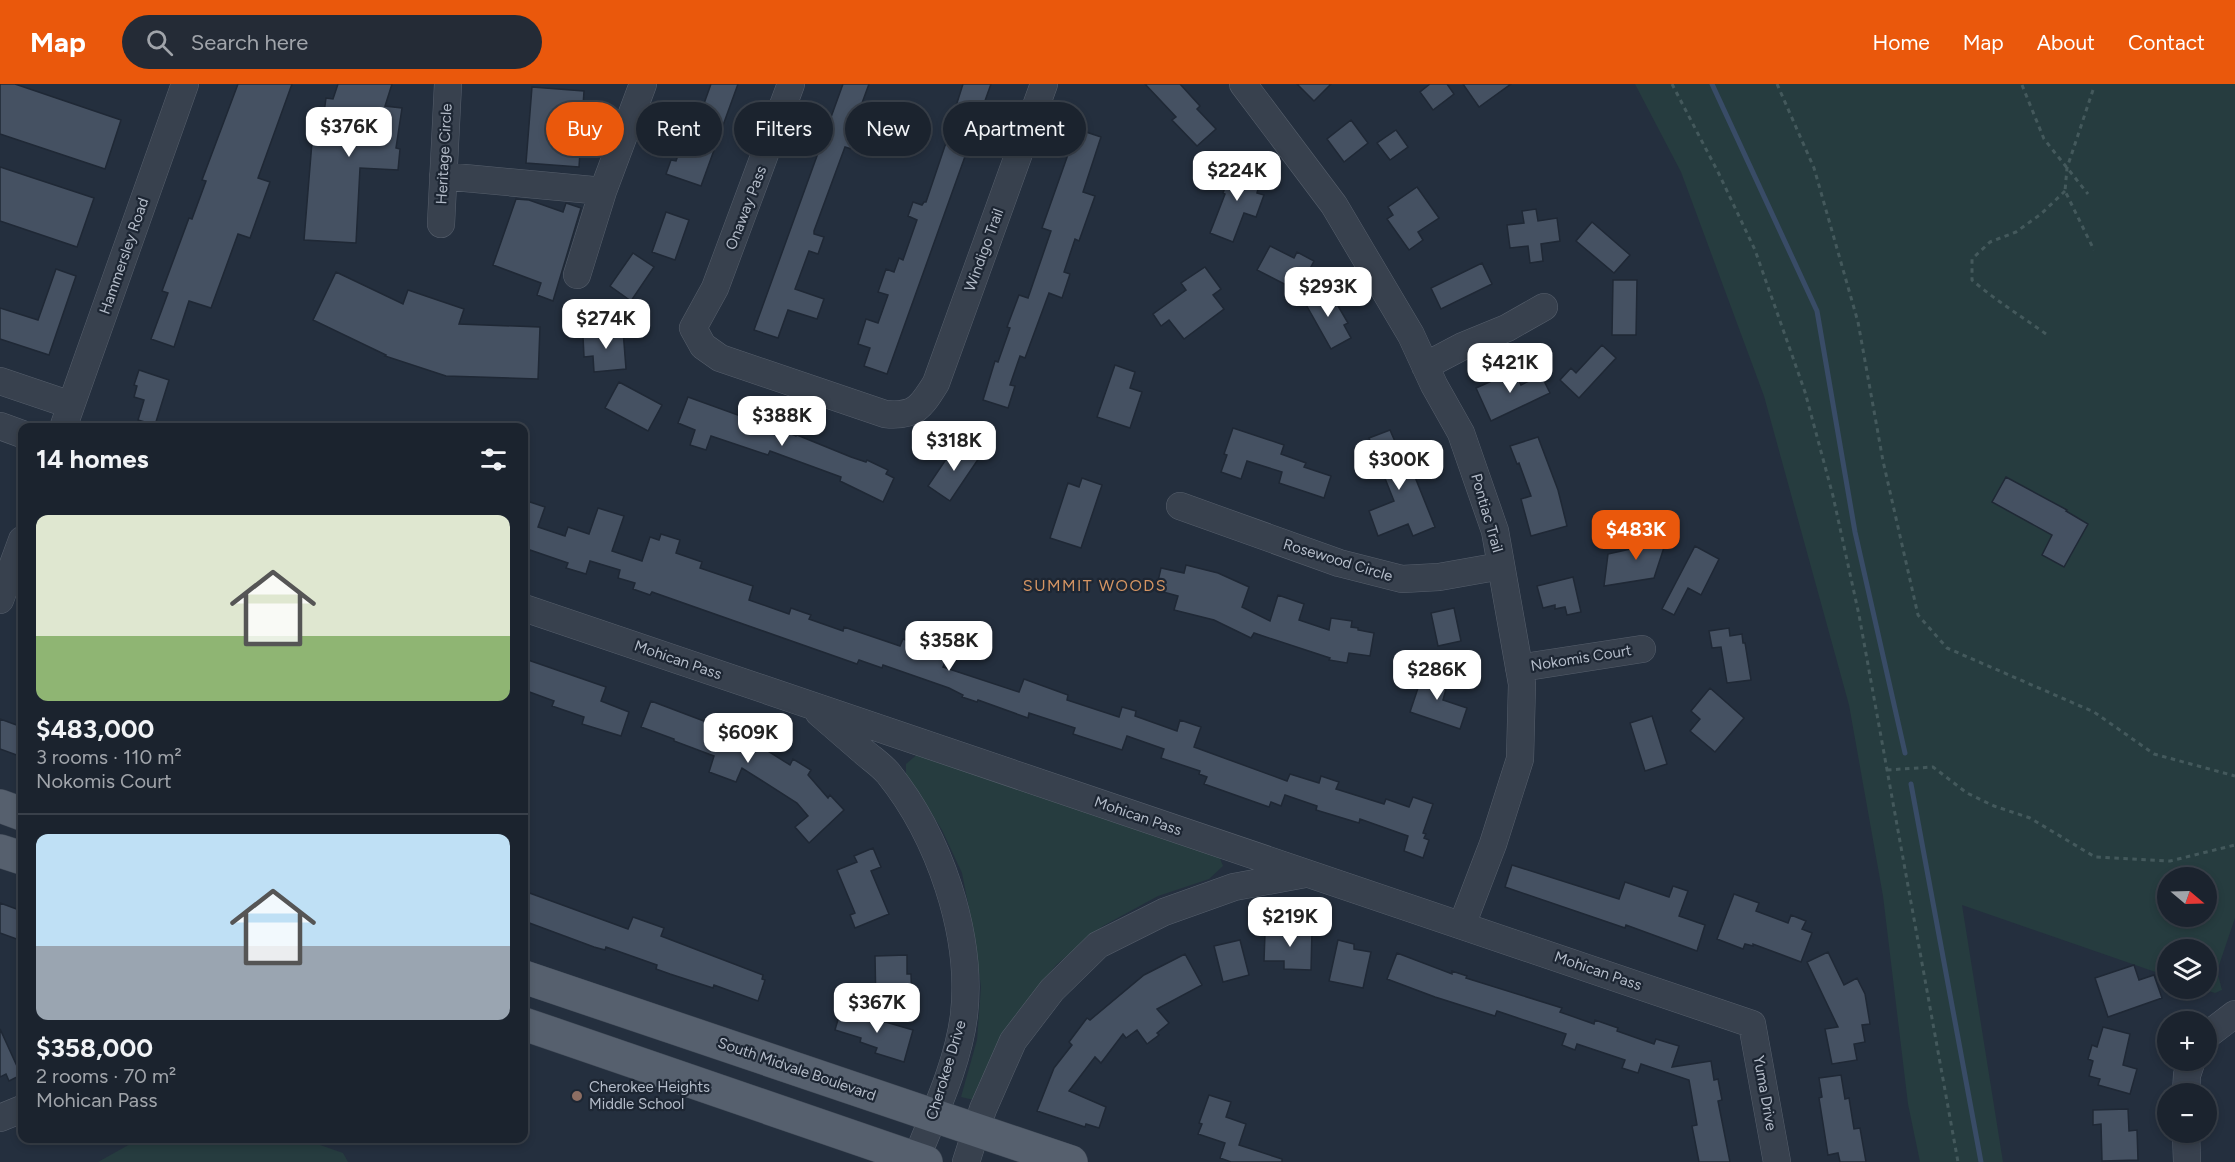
<!DOCTYPE html>
<meta charset="utf-8">
<style>
:root{--surface:#1b232e;--page:#242b36;--text:#f1f3f6;--muted:#a0a4aa;--line:#39404a;--accent:#ea580c}
body{margin:0;font-family:Figtree,sans-serif;background:var(--page);color:var(--text);height:100vh;display:flex;flex-direction:column;font-size:22px;white-space:nowrap}
*{box-sizing:border-box;margin:0}
p{font-size:20px;color:var(--muted)}
.icon{flex:none;width:33px;height:33px;fill:none;stroke:currentColor;stroke-width:2;stroke-linecap:round;stroke-linejoin:round}
.map{position:relative;flex:1;overflow:hidden}
.panel{position:absolute;left:18px;top:339px;width:510px;height:720px;display:flex;flex-direction:column;background:var(--surface);border-radius:12px;box-shadow:0 3px 9px #0003,0 0 0 2px var(--line)}
.panel>*{flex:none}
.top-card{position:absolute;left:546px;top:18px;width:570px;height:54px;display:flex;gap:12px}
.needle{width:39px;rotate:109deg}
.tools{position:absolute;left:2157px;top:783px;display:grid;gap:12px}
.tools a{display:grid;place-items:center;width:60px;height:60px;border-radius:50%;background:var(--surface);box-shadow:0 3px 9px #0003,0 0 0 2px var(--line);font-size:30px}
.price{position:absolute;translate:-50% -51px;padding:0 14px;border-radius:12px;background:#fff;color:#222;font-size:20px;line-height:39px;filter:drop-shadow(0 2px 3px #0008)}
.price::after{content:'';position:absolute;left:50%;top:36px;width:18px;height:14px;margin-left:-9px;background:inherit;clip-path:polygon(0 0,100% 0,50% 100%)}
.price.selected{background:var(--accent);color:#fff}
ul{padding:0;list-style:none}
li{display:grid;align-content:center;gap:12px;height:318px;padding:0 18px}
li+li{border-top:2px solid var(--line)}
li span{display:grid;place-items:center;height:186px;border-radius:12px;color:#555}
li>.icon{margin-inline-start:auto}
span .icon{width:108px;height:108px;fill:#fffc;stroke-width:1}
li b{font-size:26px}
h2{display:flex;justify-content:space-between;align-items:center;height:72px;padding:0 18px;font-size:26px}
.tag{padding:0 21px;border-radius:27px;background:var(--surface);box-shadow:0 3px 9px #0003,0 0 0 2px var(--line);font-size:21px;line-height:54px}
.tag.selected{background:var(--accent);color:#fff}
header{display:flex;align-items:center;gap:36px;box-sizing:border-box;height:84px;padding:0 30px;background:var(--accent);color:#fff}
header strong{font-size:28px}
nav{display:flex;gap:33px;margin-inline-start:auto;font-size:21px}
.search{width:420px;height:54px;background:var(--page);display:flex;align-items:center;gap:15px;box-sizing:border-box;padding:0 21px;border-radius:33px;color:var(--muted);font-size:22px}
.map>svg:first-child{display:block}
</style>
<header>
<strong>Map</strong>
<div class="search"><svg class="icon" aria-label="search" viewBox="0 0 24 24"><circle cx="10" cy="10" r="6"/><path d="M15 15l6 6"/></svg>Search here</div>
<nav><a>Home</a><a>Map</a><a>About</a><a>Contact</a></nav>
</header>
<div class="map">
<svg width="2235" height="1078" viewBox="0 0 2235 1078">
<rect width="100%" height="100%" fill="#242f3e"/>
<!-- green -->
<path fill="#263c3f" fill-rule="evenodd" d="M 1635,0 L 2235,0 L 2235,834 L 2217,887 L 2222,906 L 2215,909 L 2202,905 L 2206,904 L 2206,866 L 2168,866 L 2167,892 L 1962,821 L 2003,1078 L 1920,1078 L 1908,1020 L 1883,812 L 1849,621 L 1764,312 L 1681,88 ZM 2168,794 L 2206,794 L 2206,832 L 2168,832 Z
M 920,668 L 1219,772 L 1223,782 L 1209,795 L 1158,812 L 1103,842 L 1056,881 L 1013,935 L 974,1016 L 961,1013 L 977,956 L 981,903 L 973,844 L 962,789 L 942,746 L 924,717 L 906,695 L 906,680 Z
M 141,1054 L 303,1055 L 343,1069 L 348,1078 L 98,1078 Z"/>
<g fill="none" stroke-linecap="round" stroke-linejoin="round">
<!-- stream -->
<path stroke="#394c67" stroke-width="5" d="M 1712,0 L 1817,227 L 1855,448 L 1905,669
M 1911,700 L 1981,1078"/>
</g>
<!-- building -->
<path fill="#455162" stroke="#1f2835" stroke-width="1.5" d="M 0,0 L 15,0 L 121,36 L 105,85 L 0,50 Z
M 238,0 L 292,0 L 258,94 L 270,98 L 250,154 L 238,150 L 211,224 L 189,217 L 174,263 L 151,255 L 168,209 L 162,207 L 189,134 L 192,135 L 206,97 L 202,96 Z
M 338,0 L 392,0 L 385,22 L 402,24 L 396,64 L 400,65 L 398,86 L 360,84 L 356,159 L 304,156 L 312,58 L 320,59 L 326,14 L 333,15 Z
M 711,0 L 738,0 L 701,102 L 666,90 L 671,76 L 676,77 L 686,49 L 676,46 L 685,22 L 701,28 Z
M 843,0 L 869,0 L 855,38 L 867,42 L 858,67 L 845,63 L 814,147 L 814,150 L 824,153 L 818,170 L 809,167 L 795,205 L 824,215 L 817,235 L 788,226 L 778,254 L 754,246 Z
M 963,0 L 991,0 L 887,290 L 864,282 L 870,264 L 858,260 L 866,235 L 878,239 L 888,211 L 878,208 L 886,185 L 894,188 L 899,174 L 903,176 L 917,136 L 908,132 L 913,118 L 922,121 L 924,118 L 926,118 L 952,41 L 950,41 Z
M 1145,0 L 1180,0 L 1200,22 L 1197,25 L 1216,45 L 1197,62 L 1172,36 L 1176,33 Z
M 1297,0 L 1331,0 L 1314,17 Z
M 1430,0 L 1447,0 L 1454,10 L 1433,26 L 1420,8 Z
M 1463,0 L 1511,0 L 1479,23 Z
M 532,3 L 584,7 L 579,83 L 526,79 Z
M 1351,36 L 1368,59 L 1344,78 L 1327,55 Z
M 1077,45 L 1101,53 L 1083,108 L 1095,112 L 1079,157 L 1075,155 L 1064,188 L 1070,190 L 1062,214 L 1049,209 L 1025,274 L 1020,272 L 1010,301 L 1015,302 L 1008,324 L 983,316 L 995,277 L 998,278 L 1010,244 L 1007,243 L 1019,211 L 1028,214 L 1051,147 L 1042,144 Z
M 1396,46 L 1408,63 L 1390,76 L 1377,59 Z
M 1234,79 L 1255,87 L 1252,95 L 1257,97 L 1255,100 L 1259,101 L 1257,109 L 1264,111 L 1256,133 L 1244,129 L 1233,158 L 1210,149 L 1225,110 L 1223,109 Z
M 0,83 L 94,114 L 77,163 L 0,137 Z
M 1417,103 L 1439,134 L 1418,148 L 1423,156 L 1409,166 L 1387,135 L 1393,131 L 1388,123 Z
M 516,115 L 529,116 L 563,128 L 566,119 L 581,124 L 553,217 L 537,211 L 541,199 L 493,181 Z
M 1536,125 L 1538,137 L 1557,134 L 1560,157 L 1541,160 L 1543,177 L 1530,179 L 1528,162 L 1510,164 L 1507,141 L 1524,139 L 1522,127 Z
M 666,128 L 689,136 L 675,176 L 652,168 Z
M 1592,138 L 1630,171 L 1614,189 L 1576,157 Z
M 1270,162 L 1294,174 L 1297,168 L 1314,177 L 1298,207 L 1257,186 Z
M 633,169 L 654,183 L 631,217 L 610,202 Z
M 1482,179 L 1492,200 L 1441,225 L 1431,204 Z
M 1205,183 L 1221,205 L 1213,211 L 1224,225 L 1184,255 L 1169,236 L 1161,242 L 1153,230 L 1186,206 L 1181,199 Z
M 56,185 L 76,192 L 49,271 L 0,255 L 0,224 L 38,236 Z
M 336,188 L 403,220 L 408,206 L 464,225 L 459,240 L 540,243 L 538,295 L 446,292 L 385,272 L 386,271 L 313,236 Z
M 1613,196 L 1637,196 L 1636,251 L 1612,251 Z
M 1327,203 L 1348,239 L 1344,241 L 1351,254 L 1331,265 L 1304,217 Z
M 591,245 L 623,246 L 626,285 L 594,288 L 593,272 L 584,273 L 583,252 L 591,252 Z
M 1602,261 L 1616,274 L 1579,314 L 1560,296 L 1571,284 L 1576,289 Z
M 1115,281 L 1135,288 L 1130,304 L 1142,308 L 1130,344 L 1097,333 Z
M 139,286 L 169,296 L 155,341 L 138,336 L 144,316 L 134,313 L 137,302 L 134,301 Z
M 1514,287 L 1521,301 L 1541,291 L 1550,309 L 1491,337 L 1476,304 Z
M 619,298 L 662,321 L 648,347 L 605,324 Z
M 688,313 L 796,352 L 797,351 L 851,373 L 866,378 L 867,376 L 888,386 L 886,390 L 894,394 L 883,418 L 840,397 L 841,393 L 770,367 L 768,371 L 711,352 L 706,366 L 690,361 L 695,346 L 678,339 Z
M 1233,344 L 1284,361 L 1281,370 L 1306,379 L 1304,383 L 1331,392 L 1324,414 L 1279,399 L 1282,388 L 1247,377 L 1241,395 L 1221,388 L 1227,371 L 1224,370 Z
M 1390,346 L 1397,362 L 1400,361 L 1403,369 L 1405,368 L 1435,443 L 1413,452 L 1408,440 L 1378,452 L 1369,427 L 1394,417 L 1369,354 Z
M 1538,353 L 1558,406 L 1567,442 L 1531,452 L 1521,415 L 1531,412 L 1519,379 L 1517,380 L 1510,362 Z
M 957,359 L 979,374 L 950,417 L 928,402 Z
M 2006,393 L 2067,426 L 2066,427 L 2088,440 L 2064,483 L 2042,471 L 2052,451 L 1992,418 Z
M 1082,394 L 1102,401 L 1081,464 L 1050,454 L 1068,399 L 1079,403 Z
M 524,416 L 545,423 L 538,443 L 565,452 L 568,443 L 589,450 L 598,424 L 624,432 L 612,467 L 642,477 L 650,453 L 659,456 L 661,450 L 680,456 L 676,469 L 702,478 L 700,484 L 753,502 L 749,516 L 789,530 L 791,524 L 811,531 L 809,535 L 843,547 L 844,543 L 900,562 L 903,555 L 948,571 L 943,583 L 1019,608 L 1024,595 L 1068,611 L 1067,616 L 1119,633 L 1122,623 L 1136,627 L 1135,632 L 1177,647 L 1180,636 L 1201,643 L 1194,663 L 1287,697 L 1290,690 L 1319,699 L 1321,692 L 1339,698 L 1336,705 L 1384,720 L 1386,715 L 1409,723 L 1413,713 L 1433,720 L 1423,749 L 1426,750 L 1424,754 L 1429,756 L 1423,774 L 1404,767 L 1408,752 L 1360,735 L 1359,739 L 1316,726 L 1317,722 L 1285,711 L 1281,722 L 1271,718 L 1269,723 L 1204,700 L 1207,693 L 1199,690 L 1200,687 L 1161,674 L 1164,665 L 1127,652 L 1122,666 L 1073,650 L 1075,644 L 1029,629 L 1028,634 L 978,616 L 977,618 L 962,613 L 963,611 L 949,604 L 883,581 L 882,584 L 859,576 L 857,580 L 652,508 L 650,511 L 633,505 L 635,499 L 618,494 L 620,486 L 590,477 L 586,490 L 566,484 L 568,479 L 530,466 L 526,478 L 524,478 Z
M 1669,448 L 1654,494 L 1604,502 L 1608,470 L 1630,465 L 1633,457 Z
M 1695,462 L 1719,475 L 1701,511 L 1688,504 L 1674,531 L 1662,525 Z
M 1186,481 L 1218,489 L 1249,503 L 1242,523 L 1270,537 L 1278,511 L 1304,520 L 1299,536 L 1329,546 L 1331,534 L 1352,537 L 1351,543 L 1358,544 L 1358,546 L 1374,549 L 1370,572 L 1349,569 L 1347,579 L 1329,576 L 1330,574 L 1254,549 L 1251,554 L 1214,536 L 1174,526 L 1178,512 L 1156,506 L 1161,484 L 1184,489 Z
M 1573,493 L 1581,528 L 1567,531 L 1565,523 L 1555,525 L 1555,521 L 1543,524 L 1537,502 Z
M 1454,524 L 1461,557 L 1438,562 L 1431,529 Z
M 1729,544 L 1730,552 L 1742,550 L 1743,559 L 1745,559 L 1751,596 L 1727,599 L 1721,563 L 1712,564 L 1709,547 Z
M 528,576 L 606,603 L 601,617 L 629,628 L 621,652 L 582,640 L 584,633 L 552,622 L 554,617 L 524,606 L 524,588 Z
M 1424,586 L 1449,594 L 1443,616 L 1467,624 L 1460,645 L 1410,628 Z
M 1710,604 L 1744,634 L 1715,668 L 1690,647 L 1700,635 L 1691,627 Z
M 651,617 L 725,645 L 726,643 L 754,654 L 752,657 L 790,681 L 793,675 L 811,686 L 808,691 L 828,714 L 830,711 L 844,726 L 809,759 L 795,743 L 808,732 L 797,719 L 742,684 L 736,698 L 709,688 L 714,672 L 674,657 L 674,655 L 641,643 Z
M 1652,632 L 1667,680 L 1645,687 L 1630,639 Z
M 0,635 L 22,643 L 22,673 L 0,665 Z
M 873,764 L 881,783 L 871,787 L 889,830 L 855,844 L 850,831 L 855,829 L 837,786 L 857,778 L 854,772 Z
M 1512,781 L 1619,815 L 1625,798 L 1669,813 L 1673,802 L 1688,807 L 1679,832 L 1705,841 L 1697,867 L 1626,841 L 1625,844 L 1505,803 Z
M 524,807 L 628,845 L 633,833 L 664,844 L 661,852 L 763,891 L 762,895 L 765,896 L 758,917 L 714,901 L 713,904 L 670,890 L 656,885 L 657,881 L 606,863 L 605,866 L 594,863 L 524,837 Z
M 1734,810 L 1759,819 L 1756,827 L 1788,839 L 1791,831 L 1806,837 L 1802,845 L 1812,849 L 1801,878 L 1753,860 L 1753,862 L 1745,860 L 1743,865 L 1717,855 Z
M 0,819 L 22,827 L 22,857 L 0,849 Z
M 1282,845 L 1312,845 L 1311,886 L 1284,885 L 1284,877 L 1264,877 L 1265,849 L 1282,849 Z
M 1240,856 L 1249,891 L 1223,898 L 1214,862 Z
M 1338,856 L 1354,860 L 1354,865 L 1371,868 L 1363,904 L 1329,897 Z
M 1828,868 L 1844,901 L 1857,894 L 1865,910 L 1870,940 L 1862,941 L 1865,958 L 1854,960 L 1857,976 L 1832,980 L 1825,945 L 1838,943 L 1807,878 Z
M 1397,869 L 1452,890 L 1452,887 L 1467,892 L 1466,894 L 1562,924 L 1560,928 L 1594,940 L 1595,936 L 1618,944 L 1617,947 L 1654,960 L 1656,955 L 1679,962 L 1672,983 L 1711,977 L 1714,996 L 1718,995 L 1722,1016 L 1718,1017 L 1730,1078 L 1699,1078 L 1692,1042 L 1697,1041 L 1689,996 L 1641,980 L 1638,989 L 1622,984 L 1625,976 L 1577,960 L 1575,966 L 1562,961 L 1566,950 L 1497,927 L 1495,932 L 1435,913 L 1387,895 Z
M 1185,870 L 1202,901 L 1157,925 L 1169,939 L 1157,949 L 1159,951 L 1147,960 L 1137,946 L 1126,954 L 1123,950 L 1101,979 L 1095,973 L 1069,1007 L 1106,1023 L 1099,1044 L 1086,1040 L 1085,1043 L 1037,1027 L 1054,984 L 1072,961 L 1069,958 L 1087,934 L 1090,936 L 1144,891 Z
M 907,871 L 907,890 L 911,890 L 912,921 L 876,922 L 875,872 Z
M 2134,881 L 2139,896 L 2154,891 L 2162,914 L 2108,933 L 2095,894 Z
M 841,925 L 913,946 L 904,978 L 875,969 L 877,964 L 860,958 L 861,954 L 835,946 Z
M 2103,943 L 2130,950 L 2123,981 L 2137,985 L 2130,1010 L 2098,1001 L 2100,995 L 2089,992 L 2093,977 L 2088,975 L 2092,961 L 2097,963 Z
M 0,945 L 21,991 L 9,997 L 6,990 L 0,993 Z
M 1841,991 L 1845,1015 L 1849,1014 L 1854,1045 L 1860,1044 L 1866,1078 L 1840,1078 L 1838,1069 L 1828,1071 L 1819,1014 L 1822,1013 L 1819,994 Z
M 1209,1011 L 1231,1018 L 1226,1033 L 1246,1040 L 1239,1061 L 1282,1075 L 1282,1078 L 1231,1078 L 1220,1074 L 1225,1059 L 1198,1050 L 1202,1040 L 1199,1039 Z
M 2128,1025 L 2129,1047 L 2137,1046 L 2138,1076 L 2102,1077 L 2101,1040 L 2093,1041 L 2093,1026 Z"/>
<g fill="none" stroke-linecap="round" stroke-linejoin="round">
<defs>
<path id="minor" d="M 791,0 L 715,204 L 693,244 L 703,262 L 720,274 L 885,330 C 915,333 921,323 936,299 L 1044,0
M 1243,0 L 1334,121 L 1411,251 L 1434,301 L 1461,349 L 1495,447 L 1522,600 L 1520,675 L 1493,760 L 1462,841
M 443,92 L 603,107 L 643,0
M 441,140 L 448,0
M 577,191 L 603,107
M 1425,282 L 1463,262 L 1507,244 L 1544,223
M 0,297 L 71,321
M 0,342 L 22,350
M 63,344 L 185,0
M 1180,422 L 1339,479 L 1402,495 L 1439,493 L 1501,482
M 0,516 L 22,456
M 524,524 L 1752,940 L 1777,1078
M 1519,584 L 1642,565
M 819,629 C 834,642 849,655 864,668 C 872,675 881,681 888,689 C 939,752 973,850 964,931 C 958,981 933,1032 915,1078
M 2206,952 L 2235,930
M 2186,1010 L 2187,991 L 2192,976
M 0,1034 L 22,1025
M 2186,1048 L 2187,1078
M 966,1078 L 983,1025 L 1013,957 L 1052,906 L 1098,861 L 1164,828 L 1234,803 L 1305,790"/>
<path id="major" d="M 0,722 L 22,730
M 0,767 L 22,774
M 524,893 L 1071,1078
M 524,940 L 926,1078"/>
</defs>
<!-- minor casing -->
<use href="#minor" stroke="#565f6c" stroke-width="28"/>
<!-- major casing -->
<use href="#major" stroke="#414a57" stroke-width="34"/>
<!-- path -->
<path stroke="#44595c" stroke-width="3" stroke-dasharray="4.5 4.5" stroke-linecap="butt" d="M 1672,0 L 1719,90 L 1755,166 L 1805,308 L 1833,412 L 1859,531 L 1958,1078
M 1777,0 L 1814,84 L 1858,238 L 1883,377 L 1918,531 L 1947,564 L 2094,628 L 2154,670 L 2235,692
M 2022,1 L 2044,55 L 2088,110
M 2093,6 L 2067,84 L 2065,107 L 2094,166
M 2046,250 C 2021,232 1995,216 1972,196 L 1972,175 L 1990,158 L 2016,148 L 2041,130 L 2065,107
M 1887,686 L 1933,683 L 1967,709 L 1994,722 L 2030,734 L 2095,773 L 2170,777 L 2235,761"/>
<!-- minor -->
<use href="#minor" stroke="#38414e" stroke-width="27"/>
<!-- major -->
<use href="#major" stroke="#56606e" stroke-width="33"/>
</g>
<!-- markers -->
<circle fill="#8d6e63" stroke="#1d2633" stroke-width="2" cx="577" cy="1012" r="6"/>
<g text-anchor="middle" stroke-width="4.5" stroke-linejoin="round" paint-order="stroke">
<!-- street labels -->
<g font-size="15" fill="#b4bcc9" stroke="#1d2633">
<text transform="translate(444 70) rotate(-87)" y="5">Heritage Circle</text>
<text transform="translate(746 124) rotate(-69)" y="5">Onaway Pass</text>
<text transform="translate(984 166) rotate(-70)" y="5">Windigo Trail</text>
<text transform="translate(124 172) rotate(-71)" y="5">Hammersley Road</text>
<text transform="translate(1487 429) rotate(74)" y="5">Pontiac Trail</text>
<text transform="translate(1338 476) rotate(17)" y="5">Rosewood Circle</text>
<text transform="translate(1581 574) rotate(-9)" y="5">Nokomis Court</text>
<text transform="translate(678 576) rotate(19)" y="5">Mohican Pass</text>
<text transform="translate(1138 732) rotate(19)" y="5">Mohican Pass</text>
<text transform="translate(1598 887) rotate(19)" y="5">Mohican Pass</text>
<text transform="translate(797 985) rotate(19)" y="5">South Midvale Boulevard</text>
<text transform="translate(946 986) rotate(-73)" y="5">Cherokee Drive</text>
<text transform="translate(1765 1009) rotate(80)" y="5">Yuma Drive</text>
</g>
<!-- poi labels -->
<g font-size="15" fill="#b4bcc9" stroke="#1d2633" text-anchor="start">
<text x="589" y="1008">Cherokee Heights<tspan x="589" dy="17">Middle School</tspan></text>
</g>
<!-- neighbourhood labels -->
<g font-size="16" letter-spacing="1.5" fill="#d59563" stroke="#1d2633">
<text x="1095" y="507">SUMMIT WOODS</text>
</g>
</g>
</svg>
<div class="tools">
<a><svg class="needle" viewBox="-14 -14 28 28"><path d="M0-13l5 13h-10z" fill="#e53935"/><path d="M0 13l5-13h-10z" fill="#a0a4aa"/></svg></a>
<a><svg class="icon" aria-label="layers" viewBox="0 0 24 24"><path d="M12 4l9 5-9 5-9-5zM3 14l9 5 9-5"/></svg></a>
<a>+</a>
<a>−</a>
</div>
<b class="price" style="left:349px;top:74px">$376K</b>
<b class="price" style="left:1237px;top:118px">$224K</b>
<b class="price" style="left:1328px;top:234px">$293K</b>
<b class="price" style="left:606px;top:266px">$274K</b>
<b class="price" style="left:1510px;top:310px">$421K</b>
<b class="price" style="left:782px;top:363px">$388K</b>
<b class="price" style="left:954px;top:388px">$318K</b>
<b class="price" style="left:1399px;top:407px">$300K</b>
<b class="price selected" style="left:1636px;top:477px">$483K</b>
<b class="price" style="left:949px;top:588px">$358K</b>
<b class="price" style="left:1437px;top:617px">$286K</b>
<b class="price" style="left:748px;top:680px">$609K</b>
<b class="price" style="left:1290px;top:864px">$219K</b>
<b class="price" style="left:877px;top:950px">$367K</b>
<div class="top-card">
<a class="tag selected">Buy</a>
<a class="tag">Rent</a>
<a class="tag">Filters</a>
<a class="tag">New</a>
<a class="tag">Apartment</a>
</div>
<section class="panel">
<h2>14 homes<svg class="icon" aria-label="filters" viewBox="0 0 24 24"><path d="M4 7h16M4 17h16"/><circle cx="9" cy="7" r="2"/><circle cx="15" cy="17" r="2"/></svg></h2>
<ul>
<li><span style="background:linear-gradient(#dfe7d0 65%,#8fb573 0)"><svg class="icon" aria-label="home" viewBox="0 0 24 24"><path d="M3 11l9-7 9 7M6 9v11h12V9"/></svg></span><div><b>$483,000</b><p>3 rooms · 110 m²</p><p>Nokomis Court</p></div></li>
<li><span style="background:linear-gradient(#bfe0f5 60%,#9aa5b1 0)"><svg class="icon" aria-label="home" viewBox="0 0 24 24"><path d="M3 11l9-7 9 7M6 9v11h12V9"/></svg></span><div><b>$358,000</b><p>2 rooms · 70 m²</p><p>Mohican Pass</p></div></li>
</ul>
</section>
</div>
